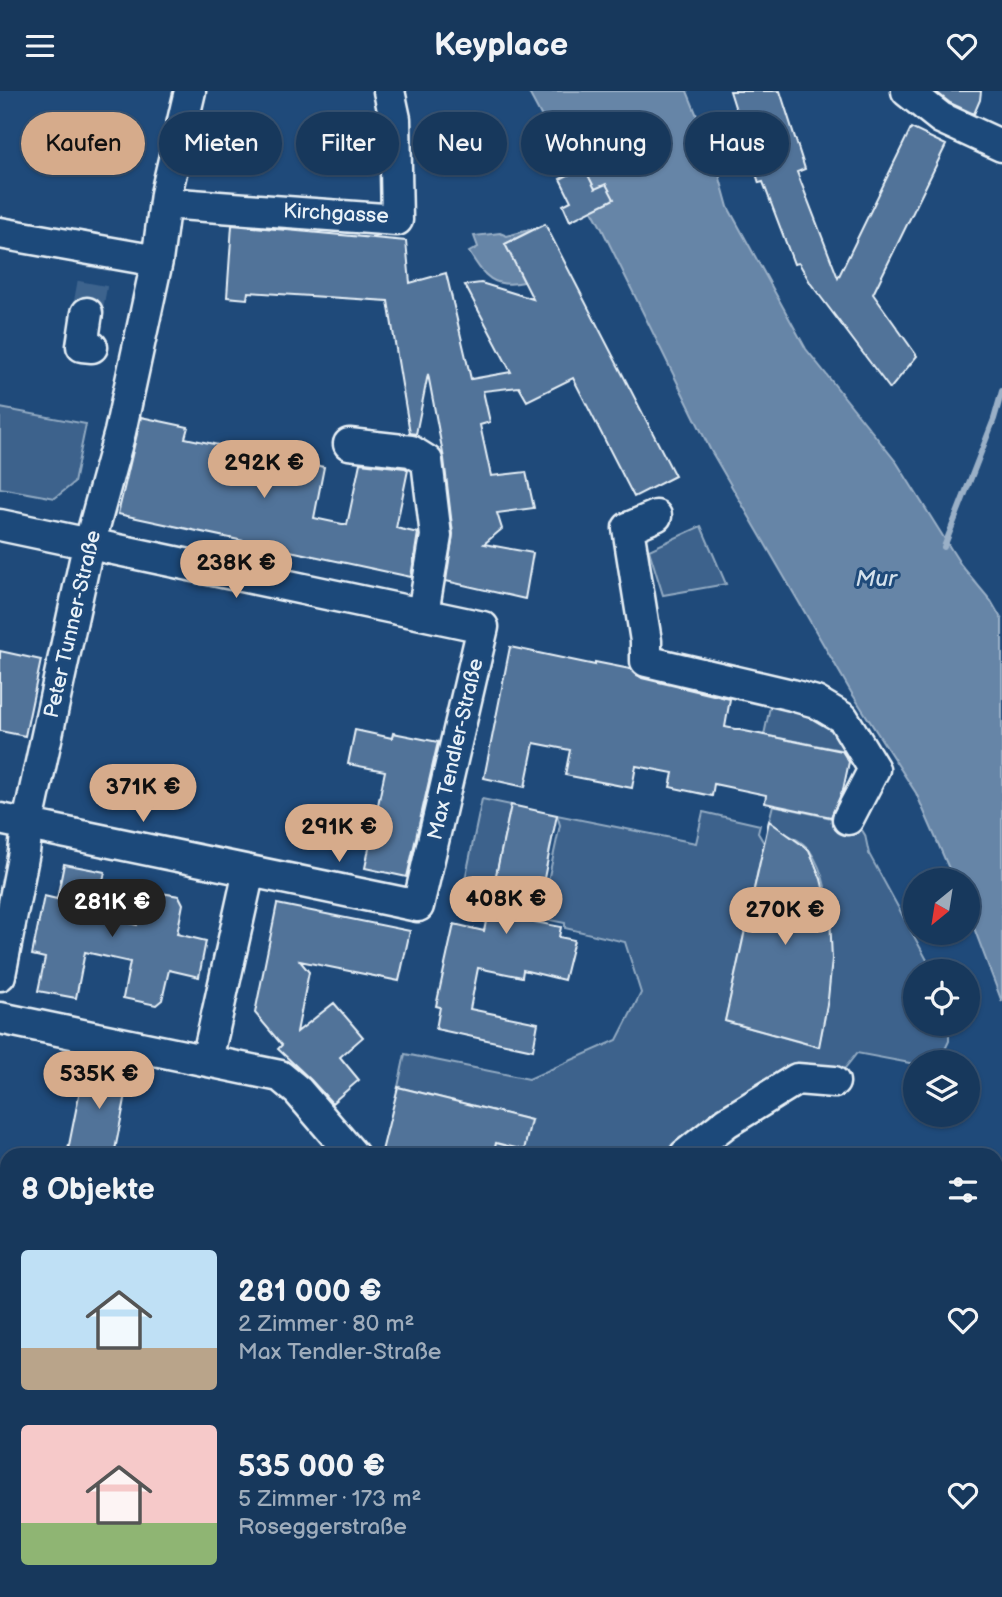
<!DOCTYPE html>
<html lang="de">
<meta charset="utf-8">
<style>
:root{--surface:#17385c;--page:#244365;--text:#f1f3f6;--muted:#9eacbb;--line:#365272;--accent:#d6ab8b}
body{margin:0;font-family:"Balsamiq Sans",sans-serif;background:var(--page);color:var(--text);height:100vh;display:flex;flex-direction:column;font-size:26px;white-space:nowrap}
*{box-sizing:border-box;margin:0}
p{font-size:23px;color:var(--muted)}
.icon{flex:none;width:38px;height:38px;fill:none;stroke:currentColor;stroke-width:2;stroke-linecap:round;stroke-linejoin:round}
.map{position:relative;flex:1;overflow:hidden}
.details{position:absolute;left:0px;top:1057px;width:1003px;height:450px;display:flex;flex-direction:column;background:var(--surface);border-radius:21px 21px 0 0;box-shadow:0 2px 5px #0004,0 0 0 2px var(--line)}
.details>*{flex:none}
.hud{position:absolute;left:21px;top:21px;width:961px;height:63px;display:flex;gap:14px}
.needle{width:46px;rotate:210deg}
.buttons{position:absolute;left:903px;top:777px;display:grid;gap:14px}
.buttons a{display:grid;place-items:center;width:77px;height:77px;border-radius:50%;background:var(--surface);box-shadow:0 2px 5px #0004,0 0 0 2px var(--line);font-size:35px}
.price{position:absolute;translate:-50% -60px;padding:0 16px;border-radius:24px;background:var(--accent);color:#111;font-size:23px;line-height:46px;filter:drop-shadow(0 2px 4px #0008)}
.price::after{content:'';position:absolute;left:50%;top:42px;width:21px;height:16px;margin-left:-10px;background:inherit;clip-path:polygon(0 0,100% 0,50% 100%)}
.price.on{background:#222;color:#fff}
ul{padding:0;list-style:none}
li{display:flex;align-items:center;gap:21px;height:175px;padding:0 21px}
li span{display:grid;place-items:center;flex:none;width:196px;height:140px;border-radius:7px;color:#555}
li>.icon{margin-inline-start:auto}
span .icon{width:84px;height:84px;fill:#fffc;stroke-width:1}
li b{font-size:30px}
h2{display:flex;justify-content:space-between;align-items:center;height:84px;padding:0 21px;font-size:30px}
.pill{padding:0 24px;border-radius:32px;background:var(--surface);box-shadow:0 2px 5px #0004,0 0 0 2px var(--line);font-size:24px;line-height:63px}
.pill.on{background:var(--accent);color:#111}
header{display:flex;justify-content:space-between;align-items:center;height:91px;padding:0 21px;background:var(--surface);font-size:32px;font-weight:700}
.map>svg:first-child{display:block}
</style>
<header><svg class="icon" aria-label="menu" viewBox="0 0 24 24"><path d="M4 6h16M4 12h16M4 18h16"/></svg>Keyplace<svg class="icon" aria-label="heart" viewBox="0 0 24 24"><path d="M12 20l-8-8c-3-5 5-10 8-4 3-6 11-1 8 4z"/></svg></header>
<div class="map">
<svg width="1002" height="1506" viewBox="0 0 1002 1506">
<rect width="100%" height="100%" fill="#1f4a7a"/>
<filter id="ink" filterUnits="userSpaceOnUse"><feTurbulence type="fractalNoise" baseFrequency=".0143" numOctaves="2"/><feDisplacementMap in="SourceGraphic" scale="14" xChannelSelector="R" yChannelSelector="G"/><feConvolveMatrix kernelMatrix="1 2 1 2 8 2 1 2 1" color-interpolation-filters="sRGB"/></filter>
<g filter="url(#ink)">
<!-- built -->
<path fill="#2e5683" d="M 758,1500 L 859,1500 L 850,1506 L 746,1506 Z"/>
<!-- green -->
<path fill="#3c628c" stroke="#92aac2" stroke-width="2" d="M 0,317 L 86,333 L 74,392 L 55,407 L 0,397 Z
M 701,435 L 726,493 L 663,504 L 649,459 Z
M 772,606 L 821,622 L 851,661 L 764,644 Z
M 482,708 L 511,714 L 489,819 L 460,813 Z
M 773,714 L 858,733 L 865,744 L 869,763 L 933,880 L 915,880 L 915,933 L 949,933 L 949,950 L 939,971 L 915,973 L 857,962 L 834,991 L 797,988 L 685,1064 L 493,1064 L 496,1052 L 531,1029 L 398,996 L 405,963 L 529,988 L 617,949 L 641,902 L 625,851 L 565,837 L 565,832 L 540,827 L 560,734 L 557,724 L 696,752 L 703,721 L 760,734 L 758,742 L 764,752 L 725,930 L 818,956 C 832,908 841,803 810,760 C 800,747 783,741 767,738 Z
M 1002,1402 L 1002,1506 L 850,1506 L 859,1500 L 996,1500 L 996,1406 Z"/>
<!-- water -->
<path fill="#6685a7" stroke="#9ab0c7" stroke-width="2" d="M 528,0 L 687,0 L 715,69 L 728,116 L 806,258 L 897,372 L 961,474 L 991,510 L 1002,529 L 1002,911 L 968,821 L 968,789 L 954,789 L 916,702 L 851,601 L 710,358 L 602,138 Z
M 536,137 L 505,153 L 524,191 C 493,198 484,185 469,161 L 478,156 L 474,145 L 500,142 L 507,145 Z
M 1002,1105 L 1002,1280 L 996,1284 L 996,1112 Z
M 51,1500 L 627,1500 L 616,1506 L 37,1506 Z"/>
<g fill="none" stroke-linecap="round" stroke-linejoin="round">
<!-- stream -->
<path stroke="#9ab0c7" stroke-width="6" d="M 944,456 L 994,328 L 1002,300"/>
</g>
<!-- building -->
<path fill="#517399" stroke="#e8f1f8" stroke-width="2" d="M 730,0 L 780,0 L 805,78 L 797,81 L 838,187 L 911,37 L 946,54 L 873,203 L 917,265 L 890,298 L 811,193 L 799,172 L 794,173 L 763,91 L 759,92 Z
M 935,0 L 981,0 L 980,9 L 974,23 L 950,12 Z
M 584,76 L 595,98 L 606,93 L 614,108 L 570,130 L 563,114 L 571,110 L 560,88 Z
M 545,133 L 675,385 L 634,406 L 573,287 L 527,310 L 519,296 L 483,300 L 490,331 L 480,334 L 491,385 L 526,381 L 534,417 L 497,422 L 502,438 L 484,453 L 533,462 L 525,508 L 446,490 L 453,443 L 444,368 L 428,283 L 416,343 L 410,342 L 388,210 L 248,201 L 247,208 L 227,206 L 232,134 L 406,150 L 410,192 L 446,182 L 471,288 L 511,281 L 465,194 L 481,192 L 533,208 L 505,153 Z
M 141,326 L 188,336 L 185,347 L 324,376 L 314,427 L 347,434 L 360,372 L 405,377 L 408,379 L 396,437 L 418,442 L 411,486 L 118,423 Z
M 510,556 L 595,574 L 595,571 L 630,578 L 642,587 L 730,608 L 725,636 L 842,660 L 849,671 L 843,699 L 831,726 L 765,712 L 766,704 L 714,693 L 712,705 L 670,696 L 673,682 L 636,675 L 632,697 L 565,684 L 570,659 L 534,652 L 525,696 L 484,687 Z
M 0,560 L 41,569 L 25,645 L 0,640 Z
M 355,639 L 392,647 L 393,642 L 438,651 L 407,786 L 365,777 L 385,680 L 348,673 Z
M 511,714 L 557,724 L 535,831 L 561,836 L 559,846 L 574,849 L 564,889 L 523,879 L 522,886 L 478,877 L 470,918 L 538,932 L 533,959 L 436,938 L 440,916 L 436,915 L 454,833 L 484,840 Z
M 769,730 L 809,759 L 821,788 L 830,826 L 832,868 L 828,908 L 819,956 L 725,930 Z
M 64,773 L 105,781 L 95,824 L 137,834 L 143,799 L 179,805 L 183,813 L 177,843 L 206,850 L 199,886 L 169,879 L 162,909 L 156,914 L 123,907 L 130,871 L 85,861 L 76,907 L 38,900 L 45,867 L 32,864 L 44,805 L 57,808 Z
M 277,813 L 410,840 L 399,890 L 300,870 L 309,881 L 297,941 L 334,912 L 363,946 L 340,966 L 359,989 L 332,1012 L 311,989 L 278,958 L 282,954 L 255,922 Z
M 85,974 L 110,979 L 111,974 L 131,978 L 114,1064 L 67,1064 Z
M 398,996 L 531,1029 L 524,1059 L 496,1052 L 493,1064 L 381,1064 Z"/>
<g fill="none" stroke-linecap="round" stroke-linejoin="round">
<!-- minor-tunnel -->
<path stroke="#3d638d" stroke-width="30" stroke-dasharray="30 15" stroke-linecap="butt" d="M 87,222 L 96,173"/>
<defs>
<path id="minor" d="M 907,0 L 941,27 L 1002,55
M 165,112 L 397,129 L 395,28 L 389,0
M 0,142 L 157,170 L 120,341 L 85,469 L 27,736 L 24,761 L 0,884
M 157,170 L 166,103 L 190,0
M 87,222 L 82,255 L 92,256
M 349,353 L 411,360 L 427,370 L 436,445 L 423,522
M 656,425 L 628,437 L 646,550 L 646,570 L 792,604 L 816,611 L 843,627 L 874,678 L 848,728
M 0,434 L 483,536 L 418,815 L 0,728
M 0,927 L 280,985 L 298,1000 L 353,1064
M 207,969 L 249,780
M 685,1064 L 727,1031 L 797,988 L 834,991"/>
<path id="major" d="M 996,1329 L 1002,1325
M 720,1506 L 732,1500"/>
</defs>
<!-- minor casing -->
<use href="#minor" stroke="#e8f1f8" stroke-width="35"/>
<!-- major casing -->
<use href="#major" stroke="#e8f1f8" stroke-width="44"/>
<!-- minor -->
<use href="#minor" stroke="#1f4a7a" stroke-width="30"/>
<!-- major -->
<use href="#major" stroke="#1f4a7a" stroke-width="38"/>
<!-- rail -->
<path stroke="#e8f1f8" stroke-width="5" d="M 996,1360 L 1002,1356
M 996,1375 L 1002,1371
M 996,1393 L 1002,1389
M 781,1506 L 790,1500
M 805,1506 L 814,1500
M 828,1506 L 837,1500"/>
</g>
</g>
<g text-anchor="middle" stroke-width="6" stroke-linejoin="round" paint-order="stroke">
<!-- street labels -->
<g font-size="21" fill="#e8f1f8" stroke="#1f4a7a">
<text transform="translate(336 122) rotate(3)" y="7">Kirchgasse</text>
<text transform="translate(72 533) rotate(-77)" y="7">Peter Tunner-Straße</text>
<text transform="translate(455 658) rotate(-77)" y="7">Max Tendler-Straße</text>
</g>
<!-- water labels -->
<g font-size="23" font-style="italic" fill="#d4e1ec" stroke="#1f4a7a">
<text x="876" y="495">Mur</text>
</g>
</g>
</svg>
<div class="buttons">
<a><svg class="needle" viewBox="-14 -14 28 28"><path d="M0-13l5 13h-10z" fill="#e53935"/><path d="M0 13l5-13h-10z" fill="#9eacbb"/></svg></a>
<a><svg class="icon" aria-label="locate" viewBox="0 0 24 24"><circle cx="12" cy="12" r="6"/><path d="M12 2v4M12 18v4M2 12h4M18 12h4"/></svg></a>
<a><svg class="icon" aria-label="layers" viewBox="0 0 24 24"><path d="M12 4l9 5-9 5-9-5zM3 14l9 5 9-5"/></svg></a>
</div>
<b class="price" style="left:264px;top:409px">292K €</b>
<b class="price" style="left:236px;top:509px">238K €</b>
<b class="price" style="left:143px;top:733px">371K €</b>
<b class="price" style="left:339px;top:773px">291K €</b>
<b class="price" style="left:506px;top:845px">408K €</b>
<b class="price on" style="left:112px;top:848px">281K €</b>
<b class="price" style="left:785px;top:856px">270K €</b>
<b class="price" style="left:99px;top:1020px">535K €</b>
<div class="hud">
<a class="pill on">Kaufen</a>
<a class="pill">Mieten</a>
<a class="pill">Filter</a>
<a class="pill">Neu</a>
<a class="pill">Wohnung</a>
<a class="pill">Haus</a>
</div>
<section class="details">
<h2>8 Objekte<svg class="icon" aria-label="filters" viewBox="0 0 24 24"><path d="M4 7h16M4 17h16"/><circle cx="9" cy="7" r="2"/><circle cx="15" cy="17" r="2"/></svg></h2>
<ul>
<li><span style="background:linear-gradient(#bfe0f5 70%,#b9a48a 0)"><svg class="icon" aria-label="home" viewBox="0 0 24 24"><path d="M3 11l9-7 9 7M6 9v11h12V9"/></svg></span><div><b>281 000 €</b><p>2 Zimmer · 80 m²</p><p>Max Tendler-Straße</p></div><svg class="icon" aria-label="heart" viewBox="0 0 24 24"><path d="M12 20l-8-8c-3-5 5-10 8-4 3-6 11-1 8 4z"/></svg></li>
<li><span style="background:linear-gradient(#f6c9c9 70%,#8fb573 0)"><svg class="icon" aria-label="home" viewBox="0 0 24 24"><path d="M3 11l9-7 9 7M6 9v11h12V9"/></svg></span><div><b>535 000 €</b><p>5 Zimmer · 173 m²</p><p>Roseggerstraße</p></div><svg class="icon" aria-label="heart" viewBox="0 0 24 24"><path d="M12 20l-8-8c-3-5 5-10 8-4 3-6 11-1 8 4z"/></svg></li>
</ul>
</section>
</div>
